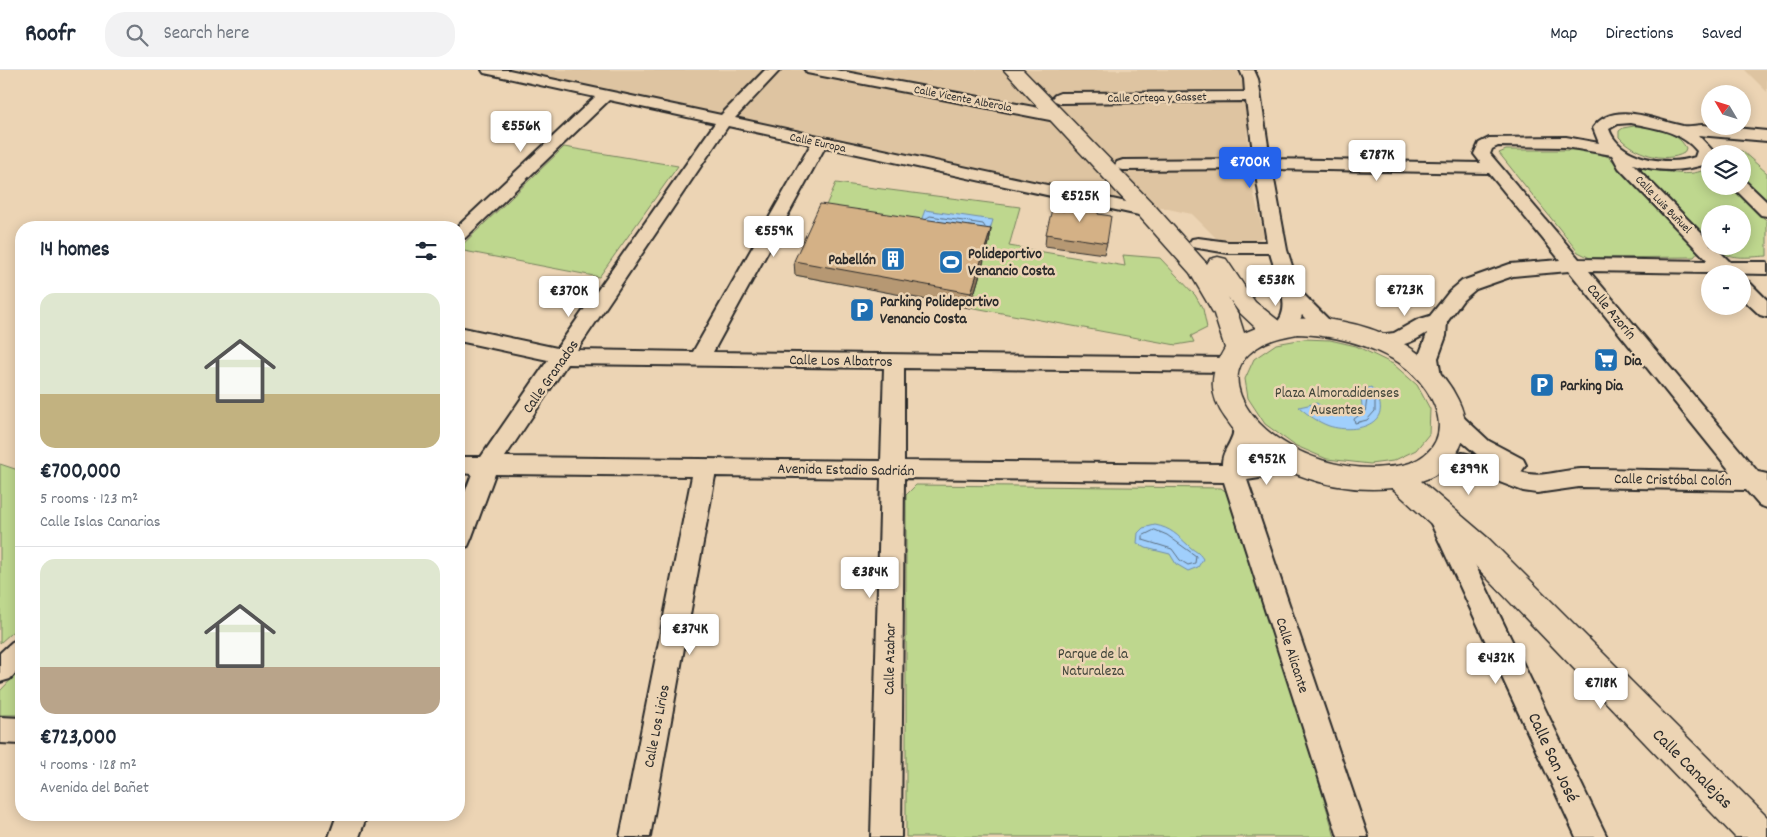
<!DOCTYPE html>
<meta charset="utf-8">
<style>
:root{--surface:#fff;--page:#f2f2f3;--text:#1f2937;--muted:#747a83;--line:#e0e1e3;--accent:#2563eb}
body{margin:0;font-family:Dekko,sans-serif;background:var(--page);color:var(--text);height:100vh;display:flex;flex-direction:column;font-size:19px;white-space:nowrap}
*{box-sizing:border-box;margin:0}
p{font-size:16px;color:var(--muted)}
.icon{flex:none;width:28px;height:28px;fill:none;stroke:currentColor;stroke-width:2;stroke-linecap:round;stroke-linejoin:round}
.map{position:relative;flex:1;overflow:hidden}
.drawer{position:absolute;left:15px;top:151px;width:450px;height:600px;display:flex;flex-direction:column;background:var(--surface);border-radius:20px;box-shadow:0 2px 12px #0003}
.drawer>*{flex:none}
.needle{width:32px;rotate:308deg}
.fabs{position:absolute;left:1701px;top:15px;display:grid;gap:10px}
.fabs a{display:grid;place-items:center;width:50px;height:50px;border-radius:50%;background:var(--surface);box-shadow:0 2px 12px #0003;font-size:25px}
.price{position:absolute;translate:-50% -42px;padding:0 11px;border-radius:5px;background:#fff;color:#222;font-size:16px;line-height:32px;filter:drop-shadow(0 1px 2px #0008)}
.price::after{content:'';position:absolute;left:50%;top:30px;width:15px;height:11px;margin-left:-8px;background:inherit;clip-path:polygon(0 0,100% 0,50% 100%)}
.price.on{background:var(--accent);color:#fff}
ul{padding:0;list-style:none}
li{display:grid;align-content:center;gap:10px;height:265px;padding:0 25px}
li+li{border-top:1px solid var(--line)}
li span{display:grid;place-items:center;height:155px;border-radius:15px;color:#555}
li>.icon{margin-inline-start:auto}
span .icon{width:90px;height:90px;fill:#fffc;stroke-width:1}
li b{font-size:21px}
h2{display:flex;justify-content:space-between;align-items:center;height:60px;padding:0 25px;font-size:21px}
header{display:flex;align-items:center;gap:30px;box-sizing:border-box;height:70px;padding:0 25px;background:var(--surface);border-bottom:1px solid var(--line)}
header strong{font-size:24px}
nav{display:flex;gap:28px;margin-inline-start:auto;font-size:18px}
.search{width:350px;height:45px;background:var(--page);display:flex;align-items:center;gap:12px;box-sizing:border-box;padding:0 18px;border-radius:20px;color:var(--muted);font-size:19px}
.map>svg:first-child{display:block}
</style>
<header>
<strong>Roofr</strong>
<div class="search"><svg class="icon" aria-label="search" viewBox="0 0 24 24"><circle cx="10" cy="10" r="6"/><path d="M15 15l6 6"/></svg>Search here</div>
<nav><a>Map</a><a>Directions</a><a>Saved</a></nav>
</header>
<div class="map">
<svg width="1767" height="767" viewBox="0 0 1767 767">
<rect width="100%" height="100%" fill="#ecd4b4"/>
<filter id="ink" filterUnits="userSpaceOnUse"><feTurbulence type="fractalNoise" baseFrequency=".02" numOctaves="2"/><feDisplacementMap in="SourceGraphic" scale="10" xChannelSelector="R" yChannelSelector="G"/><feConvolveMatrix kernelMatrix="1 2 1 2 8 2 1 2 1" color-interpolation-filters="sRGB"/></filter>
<g filter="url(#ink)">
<!-- built -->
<path fill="#dec4a1" d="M 504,0 L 1237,0 L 1246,21 L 1249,104 L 1264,166 L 1252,173 L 1221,173 L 1192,144 Z
M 1745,0 L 1767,0 L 1767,22 Z"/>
<!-- green -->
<path fill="#bed78e" stroke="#74815c" d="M 1634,56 C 1651,57 1677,60 1686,78 L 1684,83 C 1665,94 1633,83 1619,67 L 1619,61 L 1623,58 Z
M 564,77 L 678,96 L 599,207 L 459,180 L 459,178 Z
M 1506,80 L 1588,80 L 1609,87 L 1699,181 L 1694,187 L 1590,188 L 1578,182 L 1499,83 Z
M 1742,81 L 1767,103 L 1767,132 L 1743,110 L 1742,84 L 1722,84 L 1723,82 Z
M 1635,96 C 1656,98 1685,110 1706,99 L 1710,100 L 1710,116 L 1731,116 L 1767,151 L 1767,186 C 1748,187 1727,191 1713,176 L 1742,176 L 1742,144 L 1710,144 L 1710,174 Z
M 836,113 L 1020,137 L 1009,176 L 1125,196 L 1123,185 L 1160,188 L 1195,225 L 1203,239 L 1207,258 L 1191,266 L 1194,272 L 1176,275 L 795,205 Z
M 1304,269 L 1330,270 L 1356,276 L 1393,294 L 1417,315 L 1430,339 L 1429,364 L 1416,380 L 1393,391 L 1370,394 L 1327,389 L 1294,375 L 1265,354 L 1248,328 L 1245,309 L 1254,289 L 1276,274 Z
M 0,394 L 21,401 L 21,554 L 0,573 Z
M 916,415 L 1221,418 L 1235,428 L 1335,767 L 906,767 L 906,425 Z
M 21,599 L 21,645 L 0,645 L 0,621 Z"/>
<!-- water -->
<path fill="#a0cffc" stroke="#718da8" d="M 925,140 L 993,150 L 987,169 L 918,159 Z
M 1371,317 C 1399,352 1358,365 1329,356 C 1318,352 1308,345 1299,337 L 1317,333 C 1328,343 1354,353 1362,336 L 1361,327 L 1357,322 Z
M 1155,455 C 1171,458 1177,465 1189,476 C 1195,482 1198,481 1203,489 L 1198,497 L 1188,501 L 1176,494 L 1170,484 L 1146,478 L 1137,473 L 1138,463 L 1143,458 Z"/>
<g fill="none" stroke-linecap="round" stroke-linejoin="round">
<!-- shore -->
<path stroke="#5a6d7f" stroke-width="1" d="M 927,148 L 930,146 L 983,154 L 985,157
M 1368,324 L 1375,330 L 1375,341 L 1367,350 L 1355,353 L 1354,349 L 1365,341 Z
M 1155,460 L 1167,465 L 1196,486 L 1195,493 L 1188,495 L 1180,490 L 1172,479 L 1143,470 L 1143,466 Z"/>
<defs>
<path id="minor" d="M 482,0 L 509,0 L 721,45 L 765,0 L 780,0 L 735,48 L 1154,138 L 1157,142 L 1154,146 L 1148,147 L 825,77 L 713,282 L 1227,288 L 1234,290 L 1237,295 L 1234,300 L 1227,302 L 904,298 L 904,391 L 1222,394 C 1222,382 1228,378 1232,367 C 1235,361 1231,354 1235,347 L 1243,345 L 1251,347 C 1263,368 1244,374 1244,393 L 1272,388 L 1293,383 L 1301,385 L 1304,391 L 1301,397 L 1272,406 L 1247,410 L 1368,767 L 1338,767 L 1224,412 L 904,408 L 901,767 L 871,767 L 881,408 L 715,406 L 650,767 L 620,767 L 692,406 L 495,404 L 471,469 L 468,476 L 459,479 L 459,438 L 472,404 L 459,403 L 459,387 L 481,387 L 548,290 L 459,271 L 459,257 L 557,278 L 715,53 L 609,30 L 465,168 L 459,169 L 459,158 L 456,158 L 595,27 L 489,4 L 484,3 ZM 728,56 L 811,74 L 693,282 L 577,280 ZM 567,294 L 884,298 L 881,391 L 505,387 Z
M 805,0 L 835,0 L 1055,41 L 1060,43 L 1063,46 L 1060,49 L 1055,51 L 812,4 L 807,3 Z
M 1240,0 L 1254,0 L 1258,9 L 1270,89 L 1481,93 L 1474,84 L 1479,73 L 1489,68 L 1566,67 L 1599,73 L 1593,58 C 1613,29 1657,51 1683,56 C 1689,57 1696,55 1702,55 C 1724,57 1745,59 1767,61 L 1767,71 L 1698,65 L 1713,81 L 1712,84 L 1710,84 L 1709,93 C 1684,102 1658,102 1633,94 L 1710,172 L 1710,176 L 1714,176 L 1730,192 L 1767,192 L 1767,204 L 1589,201 L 1758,402 L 1767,404 L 1767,438 L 1759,435 L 1746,420 L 1579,417 L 1537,423 L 1523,421 L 1476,403 L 1433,392 L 1430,386 L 1433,380 L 1441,378 L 1480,387 L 1445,357 L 1442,351 L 1445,345 L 1453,343 L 1461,345 L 1489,371 L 1523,389 L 1526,395 L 1521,402 C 1540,409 1561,400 1581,399 C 1631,399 1681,401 1731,402 L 1569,201 L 1513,206 L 1476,219 L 1463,230 L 1447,252 L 1446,266 L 1438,288 L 1441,307 L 1438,312 L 1431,314 L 1424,312 C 1411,291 1422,283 1427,263 C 1410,274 1390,281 1370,276 L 1367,271 L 1370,266 L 1394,263 L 1417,250 L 1430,246 L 1449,222 L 1462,211 L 1510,194 L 1560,190 L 1489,103 L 1272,99 L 1287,180 L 1300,221 L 1335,256 L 1332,261 C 1318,264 1311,254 1302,245 C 1298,257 1289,265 1276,262 L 1273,257 C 1276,253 1281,249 1282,244 C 1288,228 1274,199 1270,183 L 1228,183 L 1192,177 L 1189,173 L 1192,169 L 1198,168 L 1228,172 L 1267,172 L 1255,99 L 1123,100 L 1117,98 L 1115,95 L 1117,92 L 1123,90 L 1254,89 L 1246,31 L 1060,33 L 1055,31 L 1052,28 L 1055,25 L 1060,23 L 1245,22 L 1244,9 ZM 1631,53 C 1655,58 1681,61 1697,81 L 1695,87 C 1668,97 1619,89 1609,59 L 1618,54 ZM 1498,76 L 1566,77 L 1612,85 L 1619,98 L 1708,191 L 1579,189 L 1490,84 L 1492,79 Z
M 1742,112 L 1746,112 L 1767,132 L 1767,146 L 1761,145 L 1732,116 L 1742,116 Z
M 1742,210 L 1749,212 L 1767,230 L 1767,247 L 1760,245 L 1742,228 Z
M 1440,438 L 1448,440 L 1452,447 L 1607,767 L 1576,767 L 1428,447 L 1432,440 Z
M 21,568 L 21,597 L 10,609 L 0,612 L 0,583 L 12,572 Z
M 0,647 L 21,648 L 21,674 L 0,673 Z
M 337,745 L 367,745 L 359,767 L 329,767 Z"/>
<path id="major" d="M 1004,0 L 1023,0 L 1156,137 L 1207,194 L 1210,189 L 1218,187 L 1226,189 L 1255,232 L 1279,251 C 1343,239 1430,269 1458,330 C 1466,346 1468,361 1460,377 C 1451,394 1440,405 1421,411 L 1489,469 L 1767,747 L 1767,767 L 1735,767 L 1467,487 L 1392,418 C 1331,424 1261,401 1226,349 C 1208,324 1209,304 1225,278 L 1214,244 L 1190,203 L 1140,147 ZM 1228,227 L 1239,242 L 1256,258 L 1244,263 L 1238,244 ZM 1297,264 C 1333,265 1366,273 1398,292 C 1432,314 1464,371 1410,393 C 1399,397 1385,397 1373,398 C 1338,398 1305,387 1277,368 C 1247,348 1216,303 1258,277 C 1270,269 1283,267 1297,264 Z"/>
</defs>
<!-- minor casing -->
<use href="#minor" stroke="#2b2b2b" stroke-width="4"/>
<!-- major casing -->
<use href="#major" stroke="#2b2b2b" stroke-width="3"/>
<!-- minor -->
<use href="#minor" fill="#ecd4b4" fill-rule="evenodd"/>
<!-- major -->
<use href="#major" fill="#ecd4b4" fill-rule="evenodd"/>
</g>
<!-- wall -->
<path fill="#b69873" stroke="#2b2b2b" d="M 1098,144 L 1107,173 L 1104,184 L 1045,176 L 1046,164 Z
M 991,159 L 989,173 L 970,238 L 795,205 L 794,191 Z"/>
<!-- shaded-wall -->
<path fill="#947c5e" stroke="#2b2b2b" d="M 991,159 L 989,173 L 970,238 L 971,223 Z"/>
<!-- building -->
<path fill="#d4b186" stroke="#2b2b2b" d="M 1066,132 L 1099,136 L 1098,144 L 1111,146 L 1107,173 L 1046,164 L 1052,139 L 1064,141 Z
M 820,134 L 991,159 L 971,223 L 794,191 Z"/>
</g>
<!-- icons -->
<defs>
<symbol id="building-square" viewBox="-11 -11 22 22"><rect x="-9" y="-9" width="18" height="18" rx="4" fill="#1f6fb2" stroke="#ecd4b4"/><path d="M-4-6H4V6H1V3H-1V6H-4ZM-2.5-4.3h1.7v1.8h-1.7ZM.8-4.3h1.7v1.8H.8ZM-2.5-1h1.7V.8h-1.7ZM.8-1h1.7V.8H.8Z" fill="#fff"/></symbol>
<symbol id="stadium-square" viewBox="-11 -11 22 22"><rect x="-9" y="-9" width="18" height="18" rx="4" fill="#1f6fb2" stroke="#ecd4b4"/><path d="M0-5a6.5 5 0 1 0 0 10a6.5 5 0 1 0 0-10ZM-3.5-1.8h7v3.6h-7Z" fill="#fff"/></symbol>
<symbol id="parking-square" viewBox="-11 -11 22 22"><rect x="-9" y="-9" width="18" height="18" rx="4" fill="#1f6fb2" stroke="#ecd4b4"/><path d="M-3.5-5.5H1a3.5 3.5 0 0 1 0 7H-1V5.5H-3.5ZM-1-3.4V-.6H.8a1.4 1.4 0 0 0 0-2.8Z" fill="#fff"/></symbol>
<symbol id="supermarket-square" viewBox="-11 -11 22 22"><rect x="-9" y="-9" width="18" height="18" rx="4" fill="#1f6fb2" stroke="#ecd4b4"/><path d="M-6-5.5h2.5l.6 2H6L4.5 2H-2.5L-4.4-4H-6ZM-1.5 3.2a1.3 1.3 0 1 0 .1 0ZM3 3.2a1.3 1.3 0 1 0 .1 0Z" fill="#fff"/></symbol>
</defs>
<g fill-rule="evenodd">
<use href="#building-square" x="879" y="175" width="28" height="28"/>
<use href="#stadium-square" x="937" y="178" width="28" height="28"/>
<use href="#parking-square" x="848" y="226" width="28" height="28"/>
<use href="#supermarket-square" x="1592" y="276" width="28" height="28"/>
<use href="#parking-square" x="1528" y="301" width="28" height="28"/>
</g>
<g text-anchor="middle" stroke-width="5" stroke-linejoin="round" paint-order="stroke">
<!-- far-street labels -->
<g font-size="12" fill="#2b2b2b" stroke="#ecd4b4">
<text transform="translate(1157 27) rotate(-1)" y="4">Calle Ortega y Gasset</text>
<text transform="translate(963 28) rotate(11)" y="4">Calle Vicente Alberola</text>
<text transform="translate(818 72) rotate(12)" y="4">Calle Europa</text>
<text transform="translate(1664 134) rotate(46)" y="4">Calle Luis Buñuel</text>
</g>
<!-- poi labels -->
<g font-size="15" font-weight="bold" fill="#2b2b2b" stroke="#ecd4b4" text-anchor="start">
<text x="968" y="188">Polideportivo<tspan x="968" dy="17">Venancio Costa</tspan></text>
<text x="876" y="194" text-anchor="end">Pabellón</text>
<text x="880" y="236">Parking Polideportivo<tspan x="880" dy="17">Venancio Costa</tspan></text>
<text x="1624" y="295">Dia</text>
<text x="1560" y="320">Parking Dia</text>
</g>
<!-- street labels -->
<g font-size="15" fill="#2b2b2b" stroke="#ecd4b4">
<text transform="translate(1612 241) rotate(50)" y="5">Calle Azorín</text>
<text transform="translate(841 290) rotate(1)" y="5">Calle Los Albatros</text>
<text transform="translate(550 306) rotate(-55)" y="5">Calle Granados</text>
<text transform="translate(846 399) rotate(1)" y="5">Avenida Estadio Sadrián</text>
<text transform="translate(1673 409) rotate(1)" y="5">Calle Cristóbal Colón</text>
<text transform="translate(1293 585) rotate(72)" y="5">Calle Alicante</text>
<text transform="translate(889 589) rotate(-89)" y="5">Calle Azahar</text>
<text transform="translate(656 656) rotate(-79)" y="5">Calle Los Lirios</text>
</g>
<!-- park labels -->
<g font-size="15" fill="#41453a" stroke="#ecd4b4">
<text x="1337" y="327">Plaza Almoradidenses<tspan x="1337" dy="17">Ausentes</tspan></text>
<text x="1093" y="588">Parque de la<tspan x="1093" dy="17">Naturaleza</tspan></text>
</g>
<!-- near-street labels -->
<g font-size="18" fill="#2b2b2b" stroke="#ecd4b4">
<text transform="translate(1554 687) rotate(65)" y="6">Calle San José</text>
<text transform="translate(1693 698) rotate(45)" y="6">Calle Canalejas</text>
</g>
</g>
</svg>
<div class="fabs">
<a><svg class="needle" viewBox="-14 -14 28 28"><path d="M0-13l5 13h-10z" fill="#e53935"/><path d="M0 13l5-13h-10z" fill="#747a83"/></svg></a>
<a><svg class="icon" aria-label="layers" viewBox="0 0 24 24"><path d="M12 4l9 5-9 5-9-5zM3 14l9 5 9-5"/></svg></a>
<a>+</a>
<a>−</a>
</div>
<b class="price" style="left:521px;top:83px">€556K</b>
<b class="price" style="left:1377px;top:112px">€787K</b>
<b class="price on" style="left:1250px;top:119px">€700K</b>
<b class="price" style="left:1080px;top:153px">€525K</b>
<b class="price" style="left:774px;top:188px">€559K</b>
<b class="price" style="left:1276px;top:237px">€538K</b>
<b class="price" style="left:1405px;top:247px">€723K</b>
<b class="price" style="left:569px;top:248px">€370K</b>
<b class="price" style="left:1267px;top:416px">€952K</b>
<b class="price" style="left:1469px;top:426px">€399K</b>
<b class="price" style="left:870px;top:529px">€384K</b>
<b class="price" style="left:690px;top:586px">€374K</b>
<b class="price" style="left:1496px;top:615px">€432K</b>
<b class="price" style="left:1601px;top:640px">€718K</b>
<section class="drawer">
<h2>14 homes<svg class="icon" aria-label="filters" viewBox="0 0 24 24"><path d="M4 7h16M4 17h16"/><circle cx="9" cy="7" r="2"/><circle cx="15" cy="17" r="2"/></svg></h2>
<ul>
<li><span style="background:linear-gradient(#dfe7d0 65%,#c2b280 0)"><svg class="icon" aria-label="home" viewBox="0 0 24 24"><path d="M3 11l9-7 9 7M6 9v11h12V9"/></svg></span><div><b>€700,000</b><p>5 rooms · 123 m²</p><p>Calle Islas Canarias</p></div></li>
<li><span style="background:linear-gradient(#dfe7d0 70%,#b9a48a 0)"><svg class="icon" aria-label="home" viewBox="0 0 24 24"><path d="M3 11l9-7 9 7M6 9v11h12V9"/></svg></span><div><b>€723,000</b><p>4 rooms · 128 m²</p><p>Avenida del Bañet</p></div></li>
</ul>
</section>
</div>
